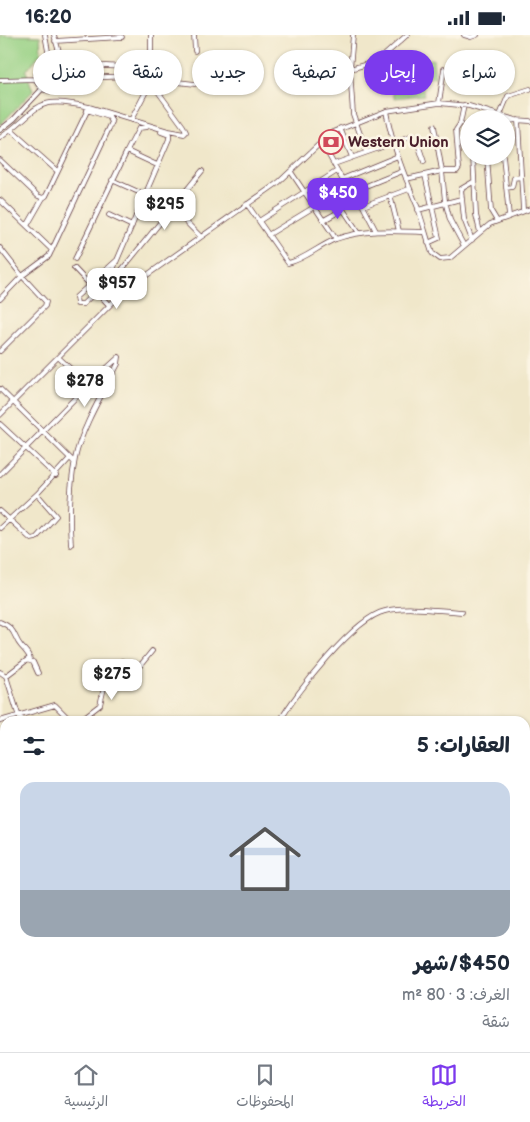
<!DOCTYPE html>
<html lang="ar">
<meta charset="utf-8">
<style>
:root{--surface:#fff;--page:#f2f2f3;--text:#1f2937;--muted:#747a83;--line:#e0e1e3;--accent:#7c3aed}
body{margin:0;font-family:"Balsamiq Sans","Playpen Sans Arabic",sans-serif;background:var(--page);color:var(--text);direction:rtl;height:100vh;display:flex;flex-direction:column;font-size:19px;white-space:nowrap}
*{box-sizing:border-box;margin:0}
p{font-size:16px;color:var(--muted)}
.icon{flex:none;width:28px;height:28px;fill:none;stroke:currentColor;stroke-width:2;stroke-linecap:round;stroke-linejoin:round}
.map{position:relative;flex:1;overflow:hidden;direction:ltr}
.drawer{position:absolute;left:0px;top:681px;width:530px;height:336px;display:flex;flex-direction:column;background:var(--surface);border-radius:15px 15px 0 0;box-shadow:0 1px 4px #0004;direction:rtl}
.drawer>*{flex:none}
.hud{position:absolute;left:15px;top:15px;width:500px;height:45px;direction:rtl;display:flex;gap:10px}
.tools{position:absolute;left:460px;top:75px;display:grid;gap:10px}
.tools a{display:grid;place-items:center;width:55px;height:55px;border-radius:50%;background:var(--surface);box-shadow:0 1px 4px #0004;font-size:25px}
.price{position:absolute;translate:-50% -42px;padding:0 11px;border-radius:10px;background:#fff;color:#222;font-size:16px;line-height:32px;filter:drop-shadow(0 1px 2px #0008)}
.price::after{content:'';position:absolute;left:50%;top:30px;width:15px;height:11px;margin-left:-8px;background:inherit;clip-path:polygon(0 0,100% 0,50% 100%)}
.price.selected{background:var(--accent);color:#fff}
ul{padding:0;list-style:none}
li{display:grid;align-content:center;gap:10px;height:265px;padding:0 20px}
li span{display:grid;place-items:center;height:155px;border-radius:15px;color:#555}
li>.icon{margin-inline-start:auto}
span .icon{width:90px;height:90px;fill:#fffc;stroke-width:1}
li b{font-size:21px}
h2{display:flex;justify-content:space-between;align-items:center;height:60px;padding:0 20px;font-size:21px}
.pill{padding:0 18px;border-radius:22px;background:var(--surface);box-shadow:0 1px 4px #0004;font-size:18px;line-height:45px}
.pill.selected{background:var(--accent);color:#fff}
.status{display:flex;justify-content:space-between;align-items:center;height:35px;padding:0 25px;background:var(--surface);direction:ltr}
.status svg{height:14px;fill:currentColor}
.tabs{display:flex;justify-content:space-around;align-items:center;height:70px;border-top:1px solid var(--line);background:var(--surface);font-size:14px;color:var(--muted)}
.tabs a{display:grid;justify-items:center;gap:2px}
.tabs .selected{color:var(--accent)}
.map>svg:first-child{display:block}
</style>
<div class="status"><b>16:20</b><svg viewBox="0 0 49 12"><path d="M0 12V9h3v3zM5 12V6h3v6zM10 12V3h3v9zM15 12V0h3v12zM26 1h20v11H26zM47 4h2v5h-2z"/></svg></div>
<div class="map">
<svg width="530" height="1017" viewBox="0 0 530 1017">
<rect width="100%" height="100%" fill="#fcf5e5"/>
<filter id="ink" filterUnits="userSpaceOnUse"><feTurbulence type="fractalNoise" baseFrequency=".02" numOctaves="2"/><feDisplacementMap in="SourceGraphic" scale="10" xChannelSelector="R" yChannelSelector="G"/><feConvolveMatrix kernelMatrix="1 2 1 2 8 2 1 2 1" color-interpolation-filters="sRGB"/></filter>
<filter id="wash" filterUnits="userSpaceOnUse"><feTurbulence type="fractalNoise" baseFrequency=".0096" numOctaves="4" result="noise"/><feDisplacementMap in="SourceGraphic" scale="20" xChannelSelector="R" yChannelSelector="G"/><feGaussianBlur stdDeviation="1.12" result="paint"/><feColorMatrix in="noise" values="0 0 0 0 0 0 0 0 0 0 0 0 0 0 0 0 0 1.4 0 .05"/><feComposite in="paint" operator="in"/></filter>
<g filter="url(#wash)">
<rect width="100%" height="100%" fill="#f0e7ca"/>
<!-- green -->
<path fill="#96d083" stroke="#707857" d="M 0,0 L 40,1 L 41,18 L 26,36 L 33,56 L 0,90 Z
M 433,24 L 435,42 L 391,47 L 389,28 Z
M 422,48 L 424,60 L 394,63 L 393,51 Z
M 375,1012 L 484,1012 L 497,1017 L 373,1017 Z"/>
</g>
<g filter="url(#ink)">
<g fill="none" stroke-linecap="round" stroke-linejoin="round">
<defs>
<path id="minor" d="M 45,0 L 50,27
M 54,0 L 59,17 L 77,32 C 95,33 120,25 132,41
M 194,0 L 195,16
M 353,0 L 350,34 L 353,79 L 366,116
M 464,0 L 471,2 L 477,0
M 55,6 L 122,2
M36 42a14 14 0 1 1 28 0a14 14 0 1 1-28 0Z
M 350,34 L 378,26 L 407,0
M 64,44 L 150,40
M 151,44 L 195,49
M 0,45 L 35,44
M 439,68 L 444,34
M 386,76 C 392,110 405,142 418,173 C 423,188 427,203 432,218 L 440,224 L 450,223 L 490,189 L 530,174
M 500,80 L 508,61 L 530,54
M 131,85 L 151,47 L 151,0
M 518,85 L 523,175
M 506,87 L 515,85
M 434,91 L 442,136 L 457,136 L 459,133 L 456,95 L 460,89 L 464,70
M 340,93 L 352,122
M 0,95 L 14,84 L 42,54
M 11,95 L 56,135
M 0,103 C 41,74 33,59 89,72
M 321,106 L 342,144 L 363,171 L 376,196
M 127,116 L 139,93 L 147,92
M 473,121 L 476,180 L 480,197
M 487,121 L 491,176 L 497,186
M 503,121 L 509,181
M 0,125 L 38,161 L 43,163 L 46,161 L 89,72 L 168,96 L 184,99 L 186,97 L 183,91 L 151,47
M 334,129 L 413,101 L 416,103 L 424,127
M 291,137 L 336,204
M 425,140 L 439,203 L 428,208
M 342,144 L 398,121
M 406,144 L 442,136 L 445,166 L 450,185 L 464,211
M 112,145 L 145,160
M 506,153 L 512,152 L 514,143 L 521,142
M 351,157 L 403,136
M 390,160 L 399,196
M 334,161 L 359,198
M 0,165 L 52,215
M 247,169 L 288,228 C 304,225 320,210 336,204 C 365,194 394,196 424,197
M 363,171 L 409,154
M 172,173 L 200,201
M 418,175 L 461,164
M 109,180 L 132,191
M 324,185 L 342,175
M 259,186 L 337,136
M 27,191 L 43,163
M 268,200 L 347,152
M 472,205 L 464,184 L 461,154 L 473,147
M 0,213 L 22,241 L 46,267 L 45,271 L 0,316
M 75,224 L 127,116 L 157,130
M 117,225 L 76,262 L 77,269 L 83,269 L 109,244 L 169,104 L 169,100 L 161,97
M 74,233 L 109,270
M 123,257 L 118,244 L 120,237 L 202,136
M 0,264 L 22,241 L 49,221 L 112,87 L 109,82 L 87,75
M 88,350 L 119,322
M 0,354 L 74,427
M 0,380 L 123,257 L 279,147 L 331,98 L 386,76 L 439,68 L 469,71 L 515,85 L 530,86
M 0,389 L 56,441
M 0,439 L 88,350 L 58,322
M 0,476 L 31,504 L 36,503 L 56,481 L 37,459
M 0,493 L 37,459 L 70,423
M 71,510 C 69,482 70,451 75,424 C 81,394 104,356 118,329 L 119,322
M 0,587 C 17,594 13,602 21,611 C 26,617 29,618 30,625
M 0,637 L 6,641 L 18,679 L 23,686
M 6,641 L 27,625 L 33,627 L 38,638
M 0,686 L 55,670 L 71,686
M 79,686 L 100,670 L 105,648 L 122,626 L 139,632 L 152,616
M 280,686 C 296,658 354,583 385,576 C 409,570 438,576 462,577
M 0,749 L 5,750
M 0,937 L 5,928
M 525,937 L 530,923
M 120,1017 L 121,1012
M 159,1017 L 161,1012
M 301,1017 L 301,1012
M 334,1017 L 337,1012
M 364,1017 L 366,1012"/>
<path id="tertiary" d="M 525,915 L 530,913
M 254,1017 L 254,1012"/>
<path id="secondary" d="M 0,798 L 5,801
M 512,1012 L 525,1017"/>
</defs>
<!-- minor casing -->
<use href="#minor" stroke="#633d43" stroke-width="5.5"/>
<!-- tertiary casing -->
<use href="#tertiary" stroke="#633d43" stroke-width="7"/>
<!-- secondary casing -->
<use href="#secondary" stroke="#633d43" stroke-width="8"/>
<!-- minor -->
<use href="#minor" stroke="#fff" stroke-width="4"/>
<!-- tertiary -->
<use href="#tertiary" stroke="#fff" stroke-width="5"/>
<!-- secondary -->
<use href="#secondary" stroke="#fff" stroke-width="5.5"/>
</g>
</g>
<!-- icons -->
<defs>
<symbol id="bank-ring" viewBox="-11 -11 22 22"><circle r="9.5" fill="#fcf5e5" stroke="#d1495b" stroke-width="1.5"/><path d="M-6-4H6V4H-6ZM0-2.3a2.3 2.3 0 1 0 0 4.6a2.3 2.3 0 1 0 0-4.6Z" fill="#d1495b"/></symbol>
</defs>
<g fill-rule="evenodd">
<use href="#bank-ring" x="317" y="93" width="28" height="28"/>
</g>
<g text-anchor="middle" stroke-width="5" stroke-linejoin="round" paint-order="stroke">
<!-- poi labels -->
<g font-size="15" font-weight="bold" fill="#4a1f2b" stroke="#fcf5e5" text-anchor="start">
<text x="348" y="112">Western Union</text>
</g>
</g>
</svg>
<div class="tools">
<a><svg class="icon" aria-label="layers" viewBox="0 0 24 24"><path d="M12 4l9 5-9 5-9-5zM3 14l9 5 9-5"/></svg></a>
</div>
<b class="price selected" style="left:338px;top:185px">$450</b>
<b class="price" style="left:165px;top:196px">$295</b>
<b class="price" style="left:117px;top:275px">$957</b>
<b class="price" style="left:85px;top:373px">$278</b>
<b class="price" style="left:112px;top:666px">$275</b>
<div class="hud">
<a class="pill">شراء</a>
<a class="pill selected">إيجار</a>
<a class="pill">تصفية</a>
<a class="pill">جديد</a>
<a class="pill">شقة</a>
<a class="pill">منزل</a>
</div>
<section class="drawer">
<h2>العقارات: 5<svg class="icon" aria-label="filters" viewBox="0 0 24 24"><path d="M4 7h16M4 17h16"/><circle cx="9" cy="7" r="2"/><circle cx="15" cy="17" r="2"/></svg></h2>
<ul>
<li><span style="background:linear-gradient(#c9d6e8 70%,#9aa5b1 0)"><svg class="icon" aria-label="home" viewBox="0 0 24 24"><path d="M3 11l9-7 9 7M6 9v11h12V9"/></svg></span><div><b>$450/شهر</b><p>الغرف: 3 · 80 m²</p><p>شقة</p></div></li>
</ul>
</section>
</div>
<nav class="tabs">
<a class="selected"><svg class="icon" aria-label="map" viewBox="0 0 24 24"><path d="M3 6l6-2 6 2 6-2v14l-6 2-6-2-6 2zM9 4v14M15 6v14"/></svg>الخريطة</a>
<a><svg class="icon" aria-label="saved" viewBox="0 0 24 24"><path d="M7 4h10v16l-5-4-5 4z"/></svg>المحفوظات</a>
<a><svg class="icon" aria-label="home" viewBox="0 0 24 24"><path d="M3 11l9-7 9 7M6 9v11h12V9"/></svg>الرئيسية</a>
</nav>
